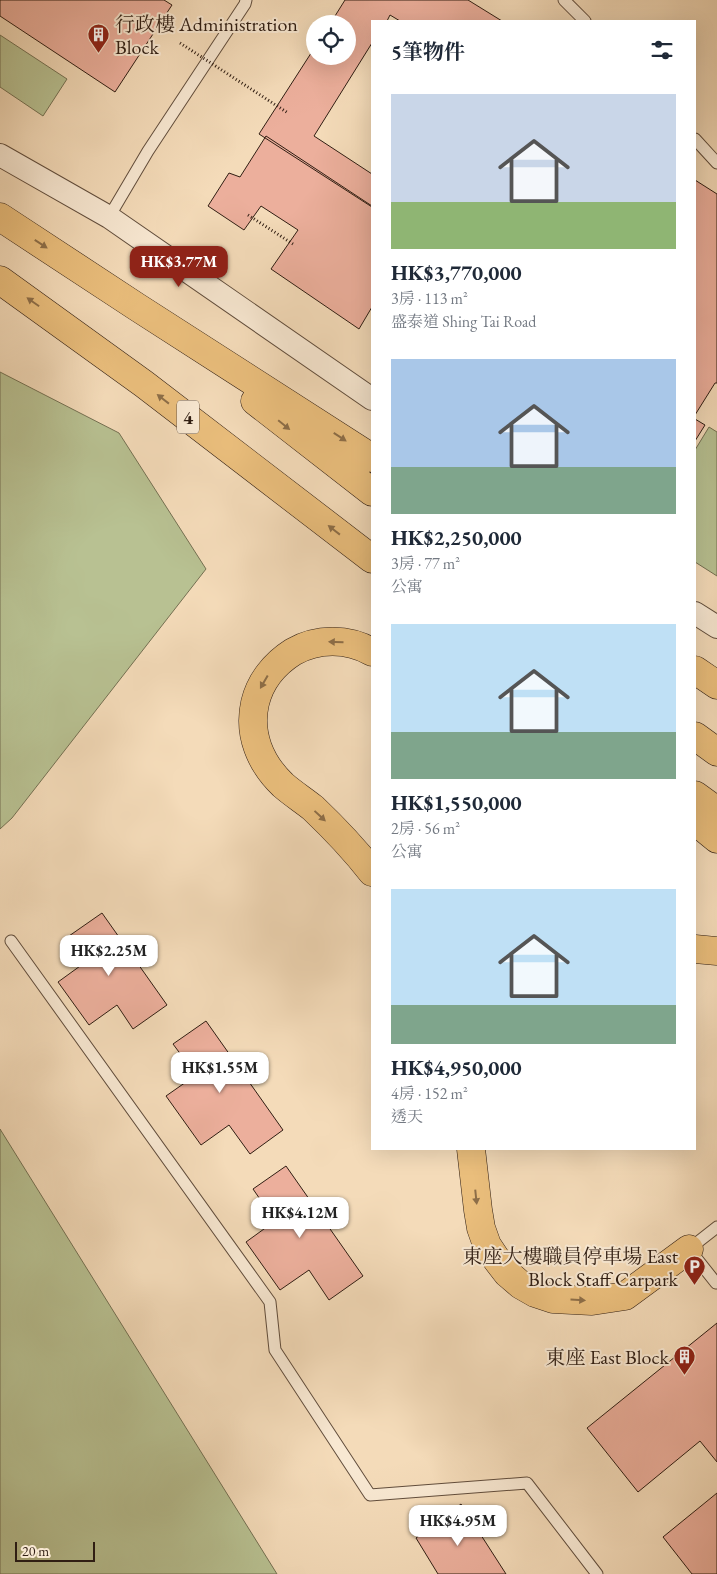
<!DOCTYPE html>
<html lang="zh-TW">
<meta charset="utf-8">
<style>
:root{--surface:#fff;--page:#f6f6f7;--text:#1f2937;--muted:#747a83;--accent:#8f2418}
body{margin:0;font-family:"EB Garamond","Noto Serif TC",serif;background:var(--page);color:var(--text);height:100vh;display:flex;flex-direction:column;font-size:19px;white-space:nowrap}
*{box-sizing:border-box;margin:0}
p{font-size:16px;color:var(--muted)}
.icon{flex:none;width:28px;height:28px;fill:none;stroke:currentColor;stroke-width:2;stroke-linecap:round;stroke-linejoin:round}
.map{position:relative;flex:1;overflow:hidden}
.side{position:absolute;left:371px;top:20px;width:325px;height:1130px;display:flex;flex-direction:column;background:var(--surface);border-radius:0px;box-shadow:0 5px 20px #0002}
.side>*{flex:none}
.buttons{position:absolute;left:306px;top:15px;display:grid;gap:10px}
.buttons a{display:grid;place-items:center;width:50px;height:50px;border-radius:50%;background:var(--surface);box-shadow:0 5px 20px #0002;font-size:25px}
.scale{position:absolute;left:15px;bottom:12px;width:80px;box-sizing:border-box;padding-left:5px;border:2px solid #301e13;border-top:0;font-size:14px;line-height:18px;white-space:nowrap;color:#301e13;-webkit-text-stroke:4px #f8e8d2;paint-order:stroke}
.price{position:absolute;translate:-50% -42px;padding:0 11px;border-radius:10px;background:#fff;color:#222;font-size:16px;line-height:32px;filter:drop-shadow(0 1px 2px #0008)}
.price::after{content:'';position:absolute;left:50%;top:30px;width:15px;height:11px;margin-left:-8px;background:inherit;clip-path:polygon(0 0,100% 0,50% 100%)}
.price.selected{background:var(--accent);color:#fff}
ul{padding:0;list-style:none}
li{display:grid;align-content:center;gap:10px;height:265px;padding:0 20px}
li span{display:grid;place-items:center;height:155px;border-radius:0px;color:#555}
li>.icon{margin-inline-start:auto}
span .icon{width:90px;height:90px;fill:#fffc;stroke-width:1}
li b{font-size:21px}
h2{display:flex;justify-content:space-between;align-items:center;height:60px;padding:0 20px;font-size:21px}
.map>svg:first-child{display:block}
</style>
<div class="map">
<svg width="717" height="1574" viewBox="0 0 717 1574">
<rect width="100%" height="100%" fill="#f4dbb9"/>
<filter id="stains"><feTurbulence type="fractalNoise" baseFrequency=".004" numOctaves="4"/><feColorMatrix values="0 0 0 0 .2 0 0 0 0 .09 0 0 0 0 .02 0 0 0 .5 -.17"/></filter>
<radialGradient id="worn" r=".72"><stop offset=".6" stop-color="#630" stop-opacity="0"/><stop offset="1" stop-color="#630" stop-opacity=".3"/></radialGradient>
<!-- green -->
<path fill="#b8c192" stroke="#747052" d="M 0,35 L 67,79 L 43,116 L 0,87 Z
M 0,372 L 119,433 L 206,569 L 12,818 L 0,829 Z
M 709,427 L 717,432 L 717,576 L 695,562 L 695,450 Z
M 0,1129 L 277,1574 L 0,1574 Z"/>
<!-- building -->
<path fill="#ecaf9c" stroke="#301e13" d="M 0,0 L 164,0 L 172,5 L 115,92 L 0,16 Z
M 345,0 L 468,0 L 502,21 L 400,21 L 390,15 L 387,21 L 372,21 L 372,43 L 314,136 L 372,174 L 372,207 L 259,134 L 315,47 L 315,56 L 348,56 L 348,24 L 330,24 Z
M 266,136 L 372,206 L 372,307 L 359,329 L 271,269 L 298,230 L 261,206 L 244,230 L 208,206 L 229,173 L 240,177 Z
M 695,180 L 717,194 L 717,383 L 715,383 L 695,415 Z
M 695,419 L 705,425 L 695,441 Z
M 102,913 L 167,1005 L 133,1029 L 117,1005 L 89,1025 L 58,982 L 87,961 L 69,936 Z
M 206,1021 L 283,1130 L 250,1154 L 229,1125 L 201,1145 L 166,1096 L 196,1075 L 173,1044 Z
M 286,1166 L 363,1276 L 329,1300 L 309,1270 L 280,1290 L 246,1242 L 275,1221 L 253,1189 Z
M 717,1323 L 717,1462 L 700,1441 L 638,1492 L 587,1428 Z
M 717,1493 L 717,1574 L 692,1574 L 663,1537 Z
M 461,1504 L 506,1574 L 438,1574 L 416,1538 Z"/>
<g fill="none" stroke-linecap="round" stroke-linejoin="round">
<defs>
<path id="lane" d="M 564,0 L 585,21
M 695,139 L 717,163
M 109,217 L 148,151 L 245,4 L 246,0
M 11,941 L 270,1302 L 275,1350 L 370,1495 L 527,1483 L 597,1574
M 716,1283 L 689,1249 L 717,1227"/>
<path id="street" d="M 0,155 L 109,217 L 372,399
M 695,613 L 717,627"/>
<path id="highway" d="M 0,217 L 137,307 L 372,458
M 0,280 L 144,384 L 372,559
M 255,401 L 372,492
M 372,652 C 348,638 317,638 293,652 C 274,664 260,682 255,703 C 248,734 260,763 283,785 C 292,793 303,800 313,808 C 334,828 354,849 372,872
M 695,670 L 717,685
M 695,736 L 717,752
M 695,795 L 717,811
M 695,821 L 717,839
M 695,949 L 717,951
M 471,1149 L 478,1210 L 481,1228 L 487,1245 L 497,1260 L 507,1273 L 521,1285 L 535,1293 L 553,1299 L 592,1301 L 625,1296 L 689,1249"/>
</defs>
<!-- lane casing -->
<use href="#lane" stroke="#614d3c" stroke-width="13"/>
<!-- street casing -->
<use href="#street" stroke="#614d3c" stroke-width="24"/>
<!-- highway casing -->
<use href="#highway" stroke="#301e13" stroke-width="29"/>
<!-- path -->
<path stroke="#301e13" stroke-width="3" stroke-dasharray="1 2.5" stroke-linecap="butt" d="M 248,215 L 293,244"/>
<!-- lane -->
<use href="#lane" stroke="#f8e8d2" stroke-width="11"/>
<!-- street -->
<use href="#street" stroke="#f8e8d2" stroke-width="22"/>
<!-- highway -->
<use href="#highway" stroke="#eabe7c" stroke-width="28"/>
<!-- path-bridge -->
<path stroke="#301e13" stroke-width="3" stroke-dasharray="1 2.5" stroke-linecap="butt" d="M 180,43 L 288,113"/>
</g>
<!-- one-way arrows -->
<defs><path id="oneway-solid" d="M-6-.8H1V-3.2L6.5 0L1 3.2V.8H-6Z" transform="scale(1.25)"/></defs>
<g fill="#8d6e48">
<use href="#oneway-solid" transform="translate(41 244) rotate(33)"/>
<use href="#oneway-solid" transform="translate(33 302) rotate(-145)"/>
<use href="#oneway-solid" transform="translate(163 399) rotate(-142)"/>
<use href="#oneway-solid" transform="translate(284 425) rotate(39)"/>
<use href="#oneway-solid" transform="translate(340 437) rotate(33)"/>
<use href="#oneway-solid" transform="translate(334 530) rotate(-142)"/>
<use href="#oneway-solid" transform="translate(336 642) rotate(-178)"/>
<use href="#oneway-solid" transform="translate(264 682) rotate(120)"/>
<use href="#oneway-solid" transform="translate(320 816) rotate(43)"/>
<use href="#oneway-solid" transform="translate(476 1197) rotate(84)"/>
<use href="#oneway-solid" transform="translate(578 1300) rotate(3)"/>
</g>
<!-- icons -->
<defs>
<symbol id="building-pin" viewBox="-11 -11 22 30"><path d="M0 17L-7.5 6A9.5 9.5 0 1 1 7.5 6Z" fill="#8f2418" stroke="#f8e8d2"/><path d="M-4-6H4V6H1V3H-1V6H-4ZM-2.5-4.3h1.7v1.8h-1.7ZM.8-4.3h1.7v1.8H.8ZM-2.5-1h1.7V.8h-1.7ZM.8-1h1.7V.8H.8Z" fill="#fff"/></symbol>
<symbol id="parking-pin" viewBox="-11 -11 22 30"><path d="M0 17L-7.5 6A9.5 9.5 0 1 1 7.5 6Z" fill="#8f2418" stroke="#f8e8d2"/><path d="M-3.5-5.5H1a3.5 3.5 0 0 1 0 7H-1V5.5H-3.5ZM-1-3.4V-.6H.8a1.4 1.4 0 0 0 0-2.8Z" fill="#fff"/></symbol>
</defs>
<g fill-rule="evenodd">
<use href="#building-pin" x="86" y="22" width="25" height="34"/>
<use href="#parking-pin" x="682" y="1254" width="25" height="34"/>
<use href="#building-pin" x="672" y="1344" width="25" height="34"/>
</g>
<g text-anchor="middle" stroke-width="4" stroke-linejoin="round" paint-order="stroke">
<!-- shield labels -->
<rect fill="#f8e8d2" stroke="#6c5b4c" stroke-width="1" x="177" y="400.5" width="22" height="33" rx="4"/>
<g font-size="19" font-weight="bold" fill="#301e13">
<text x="188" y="424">4</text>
</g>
<!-- poi labels -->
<g font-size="20" fill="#301e13" stroke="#f8e8d2" text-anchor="end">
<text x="115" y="31" text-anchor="start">行政樓 Administration<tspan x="115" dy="23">Block</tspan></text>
<text x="678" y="1263">東座大樓職員停車場 East<tspan x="678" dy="23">Block Staff Carpark</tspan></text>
<text x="669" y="1364">東座 East Block</text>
</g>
</g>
<rect width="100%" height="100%" filter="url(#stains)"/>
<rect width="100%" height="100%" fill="url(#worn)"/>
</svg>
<div class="buttons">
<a><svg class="icon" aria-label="locate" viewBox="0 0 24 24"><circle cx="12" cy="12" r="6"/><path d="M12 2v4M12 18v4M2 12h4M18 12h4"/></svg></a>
</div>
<div class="scale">20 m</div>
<b class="price selected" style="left:179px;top:288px">HK$3.77M</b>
<b class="price" style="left:109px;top:977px">HK$2.25M</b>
<b class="price" style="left:220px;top:1094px">HK$1.55M</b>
<b class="price" style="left:300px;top:1239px">HK$4.12M</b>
<b class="price" style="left:458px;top:1547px">HK$4.95M</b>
<section class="side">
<h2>5筆物件<svg class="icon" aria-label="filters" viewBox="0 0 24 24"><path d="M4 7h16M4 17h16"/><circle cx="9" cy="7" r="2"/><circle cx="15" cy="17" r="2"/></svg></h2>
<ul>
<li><span style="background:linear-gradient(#c9d6e8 70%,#8fb573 0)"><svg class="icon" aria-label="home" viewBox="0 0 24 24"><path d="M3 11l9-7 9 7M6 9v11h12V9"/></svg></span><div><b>HK$3,770,000</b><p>3房 · 113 m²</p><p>盛泰道 Shing Tai Road</p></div></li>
<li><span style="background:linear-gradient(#a9c7e8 70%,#7fa58c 0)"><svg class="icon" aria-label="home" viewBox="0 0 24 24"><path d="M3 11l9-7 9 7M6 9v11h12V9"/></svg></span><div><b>HK$2,250,000</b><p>3房 · 77 m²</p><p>公寓</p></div></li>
<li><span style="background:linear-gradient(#bfe0f5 70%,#7fa58c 0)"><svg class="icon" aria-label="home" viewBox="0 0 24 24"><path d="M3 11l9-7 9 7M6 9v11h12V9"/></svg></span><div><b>HK$1,550,000</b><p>2房 · 56 m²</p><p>公寓</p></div></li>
<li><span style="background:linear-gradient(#bfe0f5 75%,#7fa58c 0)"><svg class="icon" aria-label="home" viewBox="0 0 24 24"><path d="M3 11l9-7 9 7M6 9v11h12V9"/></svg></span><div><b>HK$4,950,000</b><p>4房 · 152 m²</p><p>透天</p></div></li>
</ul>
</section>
</div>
